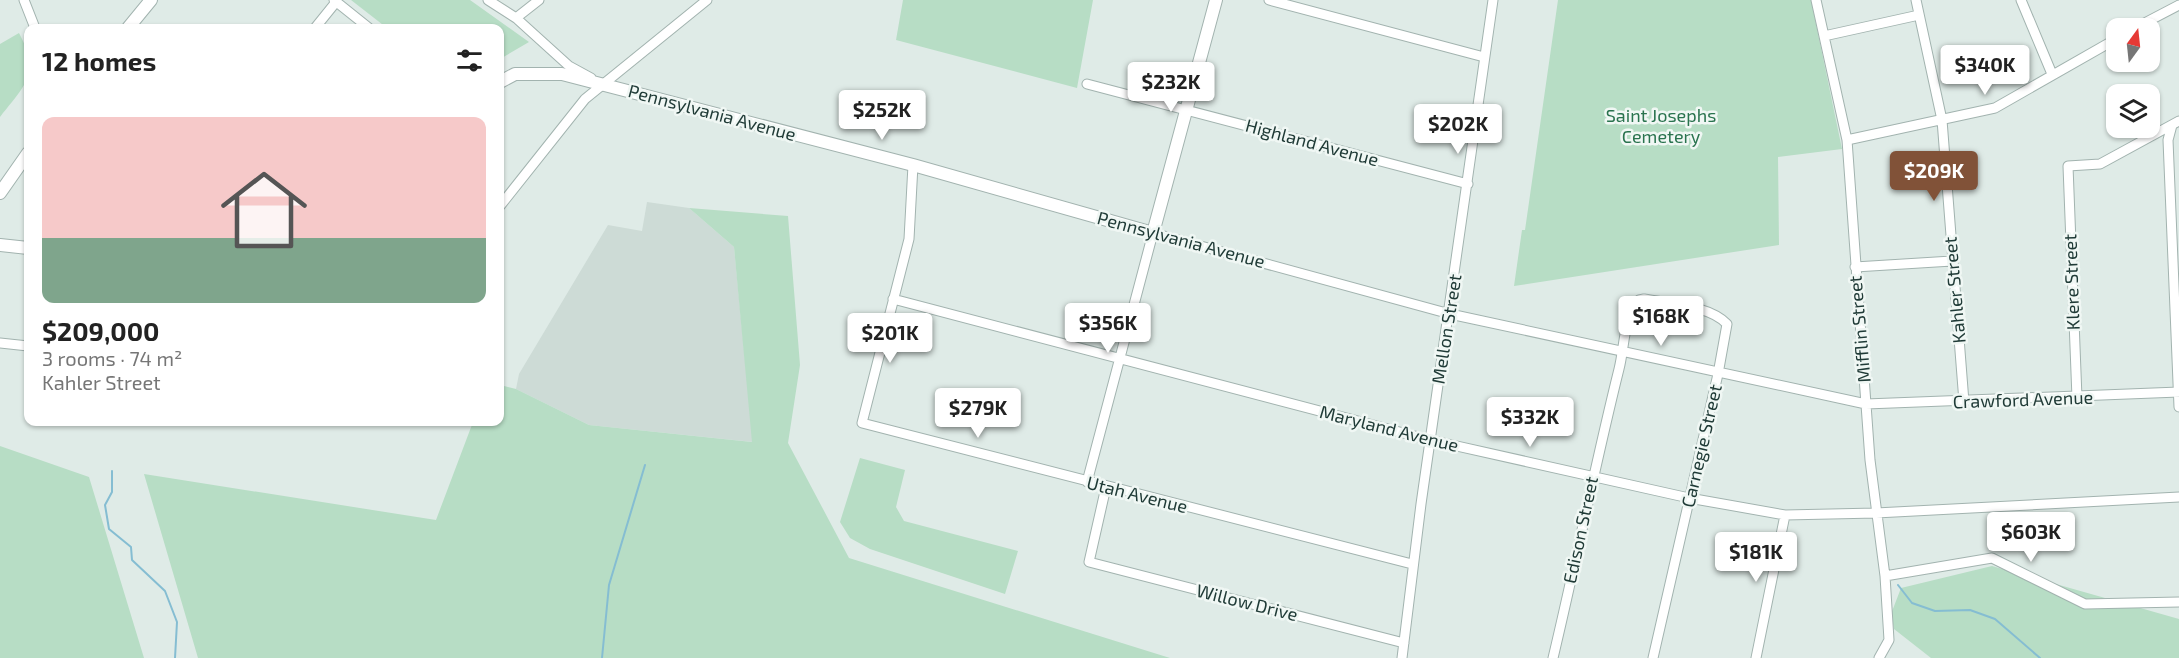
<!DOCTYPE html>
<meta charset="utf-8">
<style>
:root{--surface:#fff;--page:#f2f2f2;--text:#222;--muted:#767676;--line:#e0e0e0;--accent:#815238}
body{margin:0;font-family:"Exo 2",sans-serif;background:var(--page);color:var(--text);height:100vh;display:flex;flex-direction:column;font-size:22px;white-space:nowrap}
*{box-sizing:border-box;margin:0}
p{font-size:20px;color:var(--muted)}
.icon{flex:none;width:33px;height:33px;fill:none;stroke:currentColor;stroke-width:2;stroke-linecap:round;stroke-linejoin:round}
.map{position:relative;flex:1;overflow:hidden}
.sheet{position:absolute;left:24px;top:24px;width:480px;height:402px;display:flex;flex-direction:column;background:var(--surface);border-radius:12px;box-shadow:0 2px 4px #0004}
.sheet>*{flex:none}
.needle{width:39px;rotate:15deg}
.tools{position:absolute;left:2106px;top:18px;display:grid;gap:12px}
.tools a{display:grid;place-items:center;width:54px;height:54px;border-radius:12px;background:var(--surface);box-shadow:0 2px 4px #0004;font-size:30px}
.price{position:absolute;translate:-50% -51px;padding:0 14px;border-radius:6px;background:#fff;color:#222;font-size:20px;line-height:39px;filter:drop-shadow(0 2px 3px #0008)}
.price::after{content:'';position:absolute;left:50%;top:36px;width:18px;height:14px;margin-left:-9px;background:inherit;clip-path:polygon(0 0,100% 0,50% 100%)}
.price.current{background:var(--accent);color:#fff}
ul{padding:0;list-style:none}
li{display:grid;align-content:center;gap:12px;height:318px;padding:0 18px}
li+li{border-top:2px solid var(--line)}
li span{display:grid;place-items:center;height:186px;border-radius:12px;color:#555}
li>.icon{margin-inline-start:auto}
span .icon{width:108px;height:108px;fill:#fffc;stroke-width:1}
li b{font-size:26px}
h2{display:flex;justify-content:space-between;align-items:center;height:72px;padding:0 18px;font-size:26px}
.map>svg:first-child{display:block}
</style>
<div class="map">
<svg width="2179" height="658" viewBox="0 0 2179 658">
<rect width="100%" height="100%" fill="#dfebe7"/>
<!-- built -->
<path fill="#cddbd6" d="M 647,202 L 689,208 L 734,247 L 753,442 L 589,425 L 516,389 L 519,374 L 608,225 L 642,231 Z"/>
<!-- green -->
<path fill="#b7ddc5" d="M 351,0 L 470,0 L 529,42 L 500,59 L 500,28 L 387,28 Z
M 903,0 L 1093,0 L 1077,88 L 896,40 Z
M 1558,0 L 1811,0 L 1842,149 L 1778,157 L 1779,245 L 1514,286 L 1522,230 L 1525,230 Z
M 19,33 C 41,74 25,85 0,117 L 0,44 Z
M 689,208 L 788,216 L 800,365 L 788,443 L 849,558 L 1170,658 L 198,658 L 144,474 L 436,520 L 473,422 L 500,422 L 500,385 L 516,389 L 589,425 L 752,442 L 734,247 Z
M 0,446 L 89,477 L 144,658 L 0,658 Z
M 860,458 L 905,470 L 896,507 L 904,521 L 1018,551 L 1005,594 L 870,549 L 850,538 L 840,522 Z
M 1992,566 L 2179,619 L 2179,658 L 1931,658 L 1894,629 L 1891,614 L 1901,588 Z"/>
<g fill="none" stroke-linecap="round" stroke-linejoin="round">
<!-- stream -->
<path stroke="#85bdd2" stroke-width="2" d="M 112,471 L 112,492 L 105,505 L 109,529 L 131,547 L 132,560 L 165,591 L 177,622 L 175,658
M 1898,585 L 1912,603 L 1935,611 L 1970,610 L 1995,619 L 2040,658
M 602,658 L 609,585 L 645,465"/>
<defs>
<path id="minor" d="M 24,0 L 35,28
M 334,0 L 369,28
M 488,0 L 516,18 L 569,66 L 591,78
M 1269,0 L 1484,57
M 1816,0 L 1847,140 L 1870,460 L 1885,576 L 1889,640 L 1879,658
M 1916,0 L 1942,120 L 1964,402
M 2021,0 L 2052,74
M 516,18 L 539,0
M 315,28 L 336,2
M 2135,28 L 2179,5
M 1824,36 L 1919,15
M 1087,84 L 1468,184
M 2172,125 L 2168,140 L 2179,407
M 1847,140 L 1995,108 L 2116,39
M 913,165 L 909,239 L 862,423 L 1412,564
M 500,206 L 585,99 L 707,0
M 1855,267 L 1952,261
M 893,299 L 1430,440 L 1689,498 L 1785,515 L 1876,513 L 2179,497
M 0,343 L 28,346
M 2077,398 L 2068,166 L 2100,164 L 2179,121
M 1087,482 L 1153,233 L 1450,314 L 1866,404 L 2179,392
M 1106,487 L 1089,562 L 1404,643
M 1885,576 L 1992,558 L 2085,604 L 2179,602
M 1402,658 L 1421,504 L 1493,0
M 1553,658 C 1576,562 1595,465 1619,369 C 1625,345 1623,319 1639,300 L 1644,299 C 1669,304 1709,305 1727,324 L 1718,374 L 1653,658
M 1756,658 L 1785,515"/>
<path id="tertiary" d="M 128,28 L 151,0
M 500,82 L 515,74 L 562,74 L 913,165 L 1153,233 L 1216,0
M 0,193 L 28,153
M 0,245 L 28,248"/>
</defs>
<!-- minor casing -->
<use href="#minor" stroke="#a2b3af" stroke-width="11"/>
<!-- tertiary casing -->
<use href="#tertiary" stroke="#a2b3af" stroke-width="14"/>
<!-- minor -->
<use href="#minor" stroke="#fff" stroke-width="9"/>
<!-- tertiary -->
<use href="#tertiary" stroke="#fff" stroke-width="12"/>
</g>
<g text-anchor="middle" stroke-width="5" stroke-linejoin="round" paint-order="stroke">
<!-- street labels -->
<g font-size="18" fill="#203b37" stroke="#f0f7f4">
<text transform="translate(712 113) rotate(15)" y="6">Pennsylvania Avenue</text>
<text transform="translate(1312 143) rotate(15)" y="6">Highland Avenue</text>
<text transform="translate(1181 240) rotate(15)" y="6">Pennsylvania Avenue</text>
<text transform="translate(2072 282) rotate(-92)" y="6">Klere Street</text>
<text transform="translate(1955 290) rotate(-95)" y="6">Kahler Street</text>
<text transform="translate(1447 329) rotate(-81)" y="6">Mellon Street</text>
<text transform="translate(1860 329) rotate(-95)" y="6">Mifflin Street</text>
<text transform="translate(2023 400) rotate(-2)" y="6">Crawford Avenue</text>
<text transform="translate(1389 429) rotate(14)" y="6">Maryland Avenue</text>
<text transform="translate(1702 446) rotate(-77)" y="6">Carnegie Street</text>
<text transform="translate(1137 495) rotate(14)" y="6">Utah Avenue</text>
<text transform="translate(1581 530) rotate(-78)" y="6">Edison Street</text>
<text transform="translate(1247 603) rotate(14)" y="6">Willow Drive</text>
</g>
<!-- park labels -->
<g font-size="18" fill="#29734e" stroke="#f0f7f4">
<text x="1661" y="122">Saint Josephs<tspan x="1661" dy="21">Cemetery</tspan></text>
</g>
</g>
</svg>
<div class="tools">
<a><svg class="needle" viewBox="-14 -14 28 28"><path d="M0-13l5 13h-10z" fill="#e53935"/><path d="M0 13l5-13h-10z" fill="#767676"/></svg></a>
<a><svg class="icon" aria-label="layers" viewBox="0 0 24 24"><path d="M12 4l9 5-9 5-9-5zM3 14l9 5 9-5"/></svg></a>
</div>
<b class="price" style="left:1985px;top:96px">$340K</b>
<b class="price" style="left:1171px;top:113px">$232K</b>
<b class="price" style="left:882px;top:141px">$252K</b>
<b class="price" style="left:1458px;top:155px">$202K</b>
<b class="price current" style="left:1934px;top:202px">$209K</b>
<b class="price" style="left:1661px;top:347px">$168K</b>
<b class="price" style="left:1108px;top:354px">$356K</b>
<b class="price" style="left:890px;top:364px">$201K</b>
<b class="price" style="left:978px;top:439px">$279K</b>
<b class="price" style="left:1530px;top:448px">$332K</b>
<b class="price" style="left:2031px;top:563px">$603K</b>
<b class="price" style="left:1756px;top:583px">$181K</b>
<section class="sheet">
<h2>12 homes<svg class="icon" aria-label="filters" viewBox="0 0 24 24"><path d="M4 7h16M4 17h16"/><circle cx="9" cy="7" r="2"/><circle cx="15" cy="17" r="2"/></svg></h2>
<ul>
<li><span style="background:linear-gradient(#f6c9c9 65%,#7fa58c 0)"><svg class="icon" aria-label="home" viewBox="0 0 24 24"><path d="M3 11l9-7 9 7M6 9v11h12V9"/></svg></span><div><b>$209,000</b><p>3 rooms · 74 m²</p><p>Kahler Street</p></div></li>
</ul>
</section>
</div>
